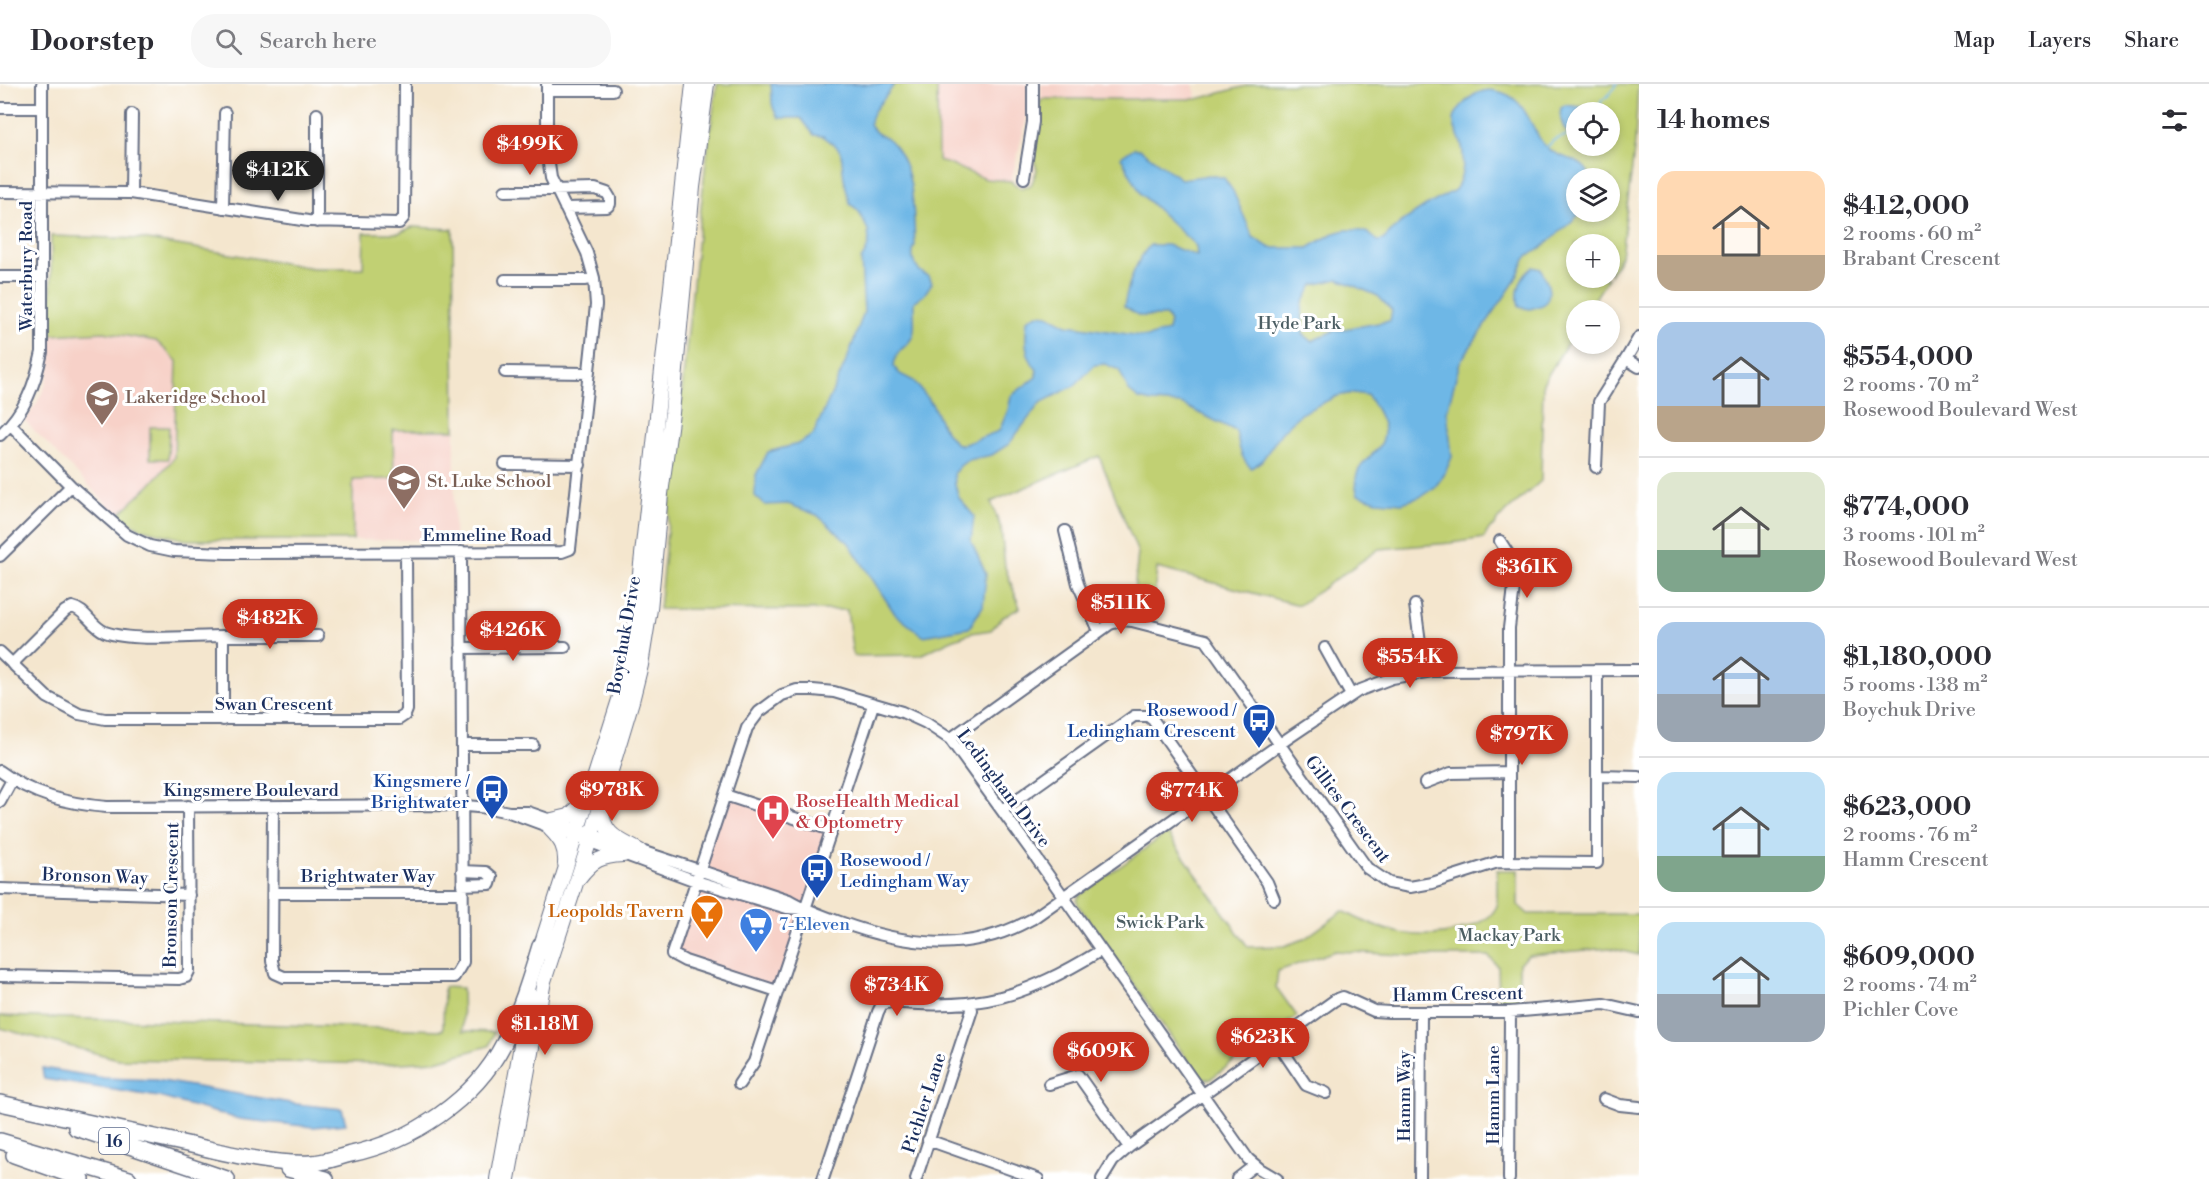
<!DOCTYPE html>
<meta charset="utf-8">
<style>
:root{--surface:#fff;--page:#f7f7f7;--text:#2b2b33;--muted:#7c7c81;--line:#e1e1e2;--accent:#c8321e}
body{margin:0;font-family:"Libre Bodoni",serif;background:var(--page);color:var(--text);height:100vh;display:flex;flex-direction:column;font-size:22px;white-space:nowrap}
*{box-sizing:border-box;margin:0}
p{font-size:20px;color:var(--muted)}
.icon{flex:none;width:33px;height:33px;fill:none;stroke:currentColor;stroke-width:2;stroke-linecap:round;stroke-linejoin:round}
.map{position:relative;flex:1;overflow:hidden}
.drawer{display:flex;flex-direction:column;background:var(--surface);width:570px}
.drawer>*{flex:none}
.tools{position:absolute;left:1566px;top:18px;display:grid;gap:12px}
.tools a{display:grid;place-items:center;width:54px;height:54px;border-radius:50%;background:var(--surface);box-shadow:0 3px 9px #0003;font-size:30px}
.price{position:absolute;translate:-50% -51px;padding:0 14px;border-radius:21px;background:var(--accent);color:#fff;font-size:20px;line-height:39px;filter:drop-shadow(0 2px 3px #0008)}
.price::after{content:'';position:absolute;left:50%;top:36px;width:18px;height:14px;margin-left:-9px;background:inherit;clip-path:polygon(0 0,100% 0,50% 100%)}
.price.active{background:#222;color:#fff}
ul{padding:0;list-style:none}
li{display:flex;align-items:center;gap:18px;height:150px;padding:0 18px}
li+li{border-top:2px solid var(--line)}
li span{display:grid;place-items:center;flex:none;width:168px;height:120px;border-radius:18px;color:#555}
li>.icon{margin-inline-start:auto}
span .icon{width:72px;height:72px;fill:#fffc;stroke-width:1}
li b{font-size:26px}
h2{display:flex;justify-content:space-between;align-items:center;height:72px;padding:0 18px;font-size:26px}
header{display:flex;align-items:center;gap:36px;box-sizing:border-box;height:84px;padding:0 30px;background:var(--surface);border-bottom:2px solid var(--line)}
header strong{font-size:28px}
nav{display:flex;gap:33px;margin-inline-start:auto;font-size:21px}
.search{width:420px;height:54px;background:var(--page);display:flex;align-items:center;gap:15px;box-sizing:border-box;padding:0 21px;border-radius:24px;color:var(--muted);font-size:22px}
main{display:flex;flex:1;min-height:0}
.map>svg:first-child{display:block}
</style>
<header>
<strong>Doorstep</strong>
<div class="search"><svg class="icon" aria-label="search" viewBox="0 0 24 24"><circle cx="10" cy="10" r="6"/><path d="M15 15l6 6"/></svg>Search here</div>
<nav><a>Map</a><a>Layers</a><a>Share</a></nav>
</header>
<main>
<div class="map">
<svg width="1639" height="1095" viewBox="0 0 1639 1095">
<rect width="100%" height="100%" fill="#fff"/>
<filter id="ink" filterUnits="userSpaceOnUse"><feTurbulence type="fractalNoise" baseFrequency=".0167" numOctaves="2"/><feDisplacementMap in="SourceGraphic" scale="12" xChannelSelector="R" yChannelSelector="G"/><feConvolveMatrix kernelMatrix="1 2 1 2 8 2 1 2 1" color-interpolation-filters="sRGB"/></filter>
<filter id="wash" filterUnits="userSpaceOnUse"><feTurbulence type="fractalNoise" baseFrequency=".008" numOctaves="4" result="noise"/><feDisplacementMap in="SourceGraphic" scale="24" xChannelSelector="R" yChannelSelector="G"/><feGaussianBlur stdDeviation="1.35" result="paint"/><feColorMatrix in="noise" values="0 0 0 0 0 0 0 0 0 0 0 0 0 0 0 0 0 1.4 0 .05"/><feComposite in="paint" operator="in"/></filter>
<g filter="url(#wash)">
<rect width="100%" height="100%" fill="#f4e6ce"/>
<!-- built -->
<path fill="#f7d1c8" d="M 937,0 L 1027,0 L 1026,36 L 1011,97 L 986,95 L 938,76 Z
M 1041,0 L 1193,0 L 1197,15 L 1041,15 Z
M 104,248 L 156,257 L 177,277 L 174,374 L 150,401 L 118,431 L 25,337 L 37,319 L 46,300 L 50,283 L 51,251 Z
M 393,346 L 455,346 L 454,456 L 353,456 L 353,396 L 382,396 Z
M 725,711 L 831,746 L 777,907 L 672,867 Z"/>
<!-- green -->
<path fill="#c1d073" stroke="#6e8068" stroke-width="1.5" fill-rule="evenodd" d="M 717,0 L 937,0 L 938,76 L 986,95 L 1011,97 L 1020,104 L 1031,101 L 1037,86 L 1033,72 L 1041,15 L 1197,15 L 1254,0 L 1638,0 L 1635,59 L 1621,172 L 1610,191 L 1610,160 L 1576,160 L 1576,194 L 1608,194 L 1588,226 L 1576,226 L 1576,245 L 1543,299 L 1541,397 L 1497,436 L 1495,442 L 1489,445 L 1484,454 L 1451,459 L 1379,465 L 1299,521 L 1157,484 L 1152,533 L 1132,528 L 1138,469 L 1099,372 L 991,418 L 1001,444 L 1005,483 L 1020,524 L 1003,533 L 991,546 L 971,549 L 952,556 L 920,571 L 853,572 L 847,526 L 659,525 L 705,85 ZM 1576,28 L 1610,28 L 1610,62 L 1576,62 ZM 1576,94 L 1610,94 L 1610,128 L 1576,128 Z
M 412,143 L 453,145 L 455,346 L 393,346 L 394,393 L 389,395 L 353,396 L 353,456 L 186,456 L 141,445 L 118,431 L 150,401 L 174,374 L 177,277 L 156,257 L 104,248 L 51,251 L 51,152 L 142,155 L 313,184 L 363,184 L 364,149 L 399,149 Z
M 150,343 L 169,343 L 168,375 L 150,375 Z
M 1167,749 L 1248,863 L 1284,862 L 1304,855 L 1343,827 C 1381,848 1420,859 1464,845 C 1478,840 1490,836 1497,822 L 1497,786 L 1518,786 L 1518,821 L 1528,830 L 1639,830 L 1639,871 L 1610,864 L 1529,871 L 1519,879 L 1519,919 L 1499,920 L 1498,882 L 1488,872 L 1418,872 L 1335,867 L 1278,887 L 1276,903 L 1297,932 L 1210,995 L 1201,995 L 1078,821 L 1077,816 L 1080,811 Z
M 444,903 L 462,904 L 463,947 L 494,948 L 489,962 L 436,977 L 384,980 L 118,975 L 0,944 L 0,932 L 443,946 Z"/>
<!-- water -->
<path fill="#6eb7e6" stroke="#4473a2" stroke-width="1.5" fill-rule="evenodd" d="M 771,0 L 894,0 C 888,14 870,25 870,40 C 877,54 882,49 890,57 C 916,83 913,127 915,161 C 909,175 915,187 929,192 L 932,199 L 924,211 L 914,218 C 913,229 916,241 913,251 C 909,264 895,263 894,283 L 900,290 L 914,297 L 932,320 L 943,343 L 955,359 L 962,361 L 999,347 L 1008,326 L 1011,312 L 1036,293 L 1037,286 C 1024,270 1025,256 1027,236 L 1037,230 L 1048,231 L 1067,241 L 1148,253 L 1168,247 L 1170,238 L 1166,232 L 1139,232 L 1124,222 C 1128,200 1135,178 1150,161 L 1167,161 L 1197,172 L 1196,162 L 1141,110 L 1121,73 L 1134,64 L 1141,66 L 1181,95 L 1211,91 L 1224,94 L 1233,107 L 1253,153 L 1270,164 L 1308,164 L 1332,150 L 1345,146 L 1357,146 L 1368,149 L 1378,157 L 1383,156 L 1400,139 L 1426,122 L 1455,106 C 1464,94 1465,72 1461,58 C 1458,50 1453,44 1454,36 C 1455,27 1466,16 1474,11 C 1481,7 1487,5 1496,7 C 1524,12 1528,37 1542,58 C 1555,78 1586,71 1590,94 L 1576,94 L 1576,128 L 1582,128 L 1545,161 L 1526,174 L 1513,200 L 1460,278 L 1447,327 L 1452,373 L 1444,391 L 1435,403 L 1420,413 L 1402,419 L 1377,417 L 1358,411 C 1342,363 1416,377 1367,311 L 1353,309 L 1337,312 L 1300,330 L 1281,349 L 1261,378 L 1251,384 C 1240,374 1239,361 1236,347 L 1181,320 L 1153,318 L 1139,315 L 1129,307 L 1119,286 L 1105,280 L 1095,281 L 1074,302 L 1040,319 L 1009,360 L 992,371 L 968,376 L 960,382 L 954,389 L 955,400 L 959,414 L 974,432 L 971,457 L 986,490 L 983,522 L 969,544 L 923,552 L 895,530 L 849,459 L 817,431 L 788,420 L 765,421 L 755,412 L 756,391 L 768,368 L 798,360 L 813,351 L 848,273 L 864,228 L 861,176 L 866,168 L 869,157 L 868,146 L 858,126 L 850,120 L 844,95 L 841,68 L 836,62 L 823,52 L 814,51 L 801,34 L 779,34 C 769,21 773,16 771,0 ZM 1338,195 L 1378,212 L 1392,227 L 1390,237 L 1333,247 L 1312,257 L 1303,250 L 1302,221 L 1313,201 Z
M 1565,21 L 1588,24 L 1598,28 L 1576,28 L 1576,57 C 1566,50 1558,38 1561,24 Z
M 1533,183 L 1541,185 C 1547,197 1554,211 1543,221 L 1530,225 L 1519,223 C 1515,208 1521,190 1533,183 Z
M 42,984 L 104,994 L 156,996 L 296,1020 L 342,1025 L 346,1040 L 313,1043 L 239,1035 L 159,1013 L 44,995 Z"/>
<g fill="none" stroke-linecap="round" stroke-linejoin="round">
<!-- stream -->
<path stroke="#6eb7e6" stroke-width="2" d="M 1600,28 L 1601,17 L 1609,11 L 1617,0
M 1546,64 L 1554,56 L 1568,51"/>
</g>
</g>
<g filter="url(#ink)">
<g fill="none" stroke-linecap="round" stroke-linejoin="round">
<defs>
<path id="minor" d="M 547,6 L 613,6
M 0,24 L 42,24
M 1024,94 L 1033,38 L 1033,0
M 505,107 L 595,105 L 607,109 L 610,114 L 610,120 L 607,123 L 565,124
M 0,108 L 131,109 L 308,137 L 399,139 L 404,133 L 405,0
M 131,109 L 132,30
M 223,124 L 225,29
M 317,138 L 317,30
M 0,193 L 42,193
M 505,196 L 585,196 L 594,194
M 1639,253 L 1626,275 L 1639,283
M 505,288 L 589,289
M 11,341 L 71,402 L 127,451 L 150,462 L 174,467 L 226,469 L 562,468 L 570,465 L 596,221 L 594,194 L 587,169 L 551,94 L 547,66 L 547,0
M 0,351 C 25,328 35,301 42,268 L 42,0
M 505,380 L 580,381
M 1596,383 L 1599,318 L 1626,275
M 1065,447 L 1078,500 L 1099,547
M 1500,457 L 1509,471 L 1516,487 L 1509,544 L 1509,778
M 0,472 L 71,402
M 1415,521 L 1424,588
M 223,552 L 318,552
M 461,564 L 565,563
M 1325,564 L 1351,611
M 0,568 L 47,613 L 79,630 L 105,635 L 399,635 L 405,631 L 407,626 L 406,468
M 12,580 L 65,527 L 72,523 C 86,526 91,542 105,548 C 132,558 192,552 223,552 L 223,636
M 950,655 L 1110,540 L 1122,536 L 1132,537 L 1206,556 L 1367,784 L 1389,799 L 1410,803 L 1432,799 L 1498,778 L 1597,779 L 1597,587
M 462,661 L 533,661
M 0,687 C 32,711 68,720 107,723 L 454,721 L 489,724 L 509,728 L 696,797 L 787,824 L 802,825
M 1598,692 L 1639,693
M 1425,699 L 1451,689 L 1508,688
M 725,711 L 831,746
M 0,718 L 12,696
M 273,723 L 272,877 L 275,889 L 284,893 L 454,893 L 463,878 L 461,468
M 1002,726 L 1134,632 L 1148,632 L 1153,636 L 1267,798 L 1274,815
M 509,728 L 528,728 L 620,760
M 635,765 L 789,816 C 806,826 823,832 840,838 C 906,862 969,870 1032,835 L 1287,655 L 1358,607 L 1392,594 L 1432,587 L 1639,586
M 462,787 L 486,788 L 492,793 L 490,800 L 462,801
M 0,805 L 189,811
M 273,809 L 462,809
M 0,892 L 179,895 L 186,893 L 189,887 L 188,722
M 777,907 L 685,877 L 672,870 L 747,644 L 759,628 L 782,611 L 797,606 L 813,606 L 834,608 L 902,628 L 926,639 L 950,655 L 1032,768 L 1248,1075 L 1260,1085 L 1277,1095
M 1277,958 L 1306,1001 L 1326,1009
M 739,1000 L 754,978 L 873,621
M 1049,1000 L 1078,991 L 1129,1063
M 1604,1015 L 1620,1021 L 1639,1023
M 928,1056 L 1038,1095
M 823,1095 L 878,928 L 882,920 L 891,918 C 980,927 1024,913 1100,867
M 916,1095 L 972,926 L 971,920
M 1102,1095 L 1113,1077 L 1129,1063 L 1335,916 L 1343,913 L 1374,927 L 1389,928 L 1510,928 L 1604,920 L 1639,928
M 1237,1095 L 1255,1081
M 1420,1095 L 1421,928
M 1509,1095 L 1510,928"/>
<path id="major" d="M 602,725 C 603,752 619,755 640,767
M 552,736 L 569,732 L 588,714
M 550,745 C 561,756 566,764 565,780
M 579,794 C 593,776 601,772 623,771
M 538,871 L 624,600 L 632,563 L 693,0
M 497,1095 L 530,911
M 508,1095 L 544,897 L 592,750 L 632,617 L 641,581 L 650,525 L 661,410 L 672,329 L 693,103 L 707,0"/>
<path id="highway" d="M 0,1019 C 61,1032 121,1046 182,1059 C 224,1068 267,1081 311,1079 C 324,1079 338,1073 351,1070 C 412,1057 475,1016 504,959 C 520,928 530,895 540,862
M 76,1044 L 227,1095
M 0,1057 L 129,1095
M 14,1071 L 82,1095
M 288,1085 L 326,1095"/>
</defs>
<!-- minor casing -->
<use href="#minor" stroke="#676f85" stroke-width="14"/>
<!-- major casing -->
<use href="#major" stroke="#676f85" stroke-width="16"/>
<!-- highway casing -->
<use href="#highway" stroke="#676f85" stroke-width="18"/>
<!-- minor -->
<use href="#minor" stroke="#fff" stroke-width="10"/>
<!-- major -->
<use href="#major" stroke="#fff" stroke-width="14"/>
<!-- highway -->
<use href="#highway" stroke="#fff" stroke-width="15"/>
</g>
</g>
<!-- icons -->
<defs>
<symbol id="school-pin" viewBox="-11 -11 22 30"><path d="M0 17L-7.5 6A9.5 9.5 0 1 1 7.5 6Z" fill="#8d6e63" stroke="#fff"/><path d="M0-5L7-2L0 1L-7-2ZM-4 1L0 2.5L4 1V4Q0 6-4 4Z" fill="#fff"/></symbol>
<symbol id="bus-pin" viewBox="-11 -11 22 30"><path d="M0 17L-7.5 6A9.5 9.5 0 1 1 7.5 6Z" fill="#1a4fb4" stroke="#fff"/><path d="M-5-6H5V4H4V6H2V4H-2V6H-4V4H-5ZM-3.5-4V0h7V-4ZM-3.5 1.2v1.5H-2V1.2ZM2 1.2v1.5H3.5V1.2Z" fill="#fff"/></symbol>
<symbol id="hospital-pin" viewBox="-11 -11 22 30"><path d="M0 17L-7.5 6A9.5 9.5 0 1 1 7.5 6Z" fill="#e0444e" stroke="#fff"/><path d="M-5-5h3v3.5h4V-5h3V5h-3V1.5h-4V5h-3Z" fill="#fff"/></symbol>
<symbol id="bar-pin" viewBox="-11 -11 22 30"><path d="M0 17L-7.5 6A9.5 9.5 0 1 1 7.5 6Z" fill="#e8710a" stroke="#fff"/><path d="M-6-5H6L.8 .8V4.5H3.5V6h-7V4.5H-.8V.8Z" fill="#fff"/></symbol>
<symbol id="supermarket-pin" viewBox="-11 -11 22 30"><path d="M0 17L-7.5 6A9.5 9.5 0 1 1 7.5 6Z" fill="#3f7fe0" stroke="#fff"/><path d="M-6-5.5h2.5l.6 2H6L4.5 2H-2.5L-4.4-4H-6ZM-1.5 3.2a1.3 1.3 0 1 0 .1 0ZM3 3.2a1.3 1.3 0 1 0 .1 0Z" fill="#fff"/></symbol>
</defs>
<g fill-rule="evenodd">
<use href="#school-pin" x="83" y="294" width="38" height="52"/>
<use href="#school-pin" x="385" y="378" width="38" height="52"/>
<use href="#bus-pin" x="1240" y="617" width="38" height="52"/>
<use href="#bus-pin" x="473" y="688" width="38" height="52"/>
<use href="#hospital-pin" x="754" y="708" width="38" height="52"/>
<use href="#bus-pin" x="798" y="767" width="38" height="52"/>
<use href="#bar-pin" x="688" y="808" width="38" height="52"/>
<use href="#supermarket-pin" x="737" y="821" width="38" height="52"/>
</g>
<g text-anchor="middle" stroke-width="6" stroke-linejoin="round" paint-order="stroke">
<!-- shield labels -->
<rect fill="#fff" stroke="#5f6d8e" stroke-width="1.5" x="99" y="1044" width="30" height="26" rx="4.5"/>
<g font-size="16" font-weight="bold" fill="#1b2f5e">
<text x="114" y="1063">16</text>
</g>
<!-- street labels -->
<g font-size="18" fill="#1b2f5e" stroke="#fff">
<text transform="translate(26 182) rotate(-90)" y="6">Waterbury Road</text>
<text x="487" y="457">Emmeline Road</text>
<text transform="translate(624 551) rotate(-80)" y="6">Boychuk Drive</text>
<text x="274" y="626">Swan Crescent</text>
<text transform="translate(1004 704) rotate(53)" y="6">Ledingham Drive</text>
<text x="251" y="712">Kingsmere Boulevard</text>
<text transform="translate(1348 725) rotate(53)" y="6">Gillies Crescent</text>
<text transform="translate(95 792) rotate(2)" y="6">Bronson Way</text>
<text x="368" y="798">Brightwater Way</text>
<text transform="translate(171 811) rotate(-89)" y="6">Bronson Crescent</text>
<text transform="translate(1458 910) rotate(-1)" y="6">Hamm Crescent</text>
<text transform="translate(1493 1011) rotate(-90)" y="6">Hamm Lane</text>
<text transform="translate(1404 1012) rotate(-90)" y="6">Hamm Way</text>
<text transform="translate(924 1019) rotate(-72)" y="6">Pichler Lane</text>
</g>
<!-- park labels -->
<g font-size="18" fill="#4d5f64" stroke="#fff">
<text x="1299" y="245">Hyde Park</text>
<text x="1160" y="844">Swick Park</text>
<text x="1509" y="857">Mackay Park</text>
</g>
<!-- education labels -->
<g font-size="18" fill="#785e54" stroke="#fff" text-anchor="start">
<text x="125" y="319">Lakeridge School</text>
<text x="427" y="403">St. Luke School</text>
</g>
<!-- transit labels -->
<g font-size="18" fill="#164399" stroke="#fff" text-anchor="end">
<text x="1236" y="632">Rosewood /<tspan x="1236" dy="21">Ledingham Crescent</tspan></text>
<text x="469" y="703">Kingsmere /<tspan x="469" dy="21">Brightwater</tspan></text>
<text x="840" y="782" text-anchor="start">Rosewood /<tspan x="840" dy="21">Ledingham Way</tspan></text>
</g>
<!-- health labels -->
<g font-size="18" fill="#be3a42" stroke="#fff" text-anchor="start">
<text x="796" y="723">RoseHealth Medical<tspan x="796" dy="21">&amp; Optometry</tspan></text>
</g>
<!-- food labels -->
<g font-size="18" fill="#c56008" stroke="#fff" text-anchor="end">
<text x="684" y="833">Leopolds Tavern</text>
</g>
<!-- shop labels -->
<g font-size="18" fill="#366cbe" stroke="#fff" text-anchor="start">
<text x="779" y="846">7-Eleven</text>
</g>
</g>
</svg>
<div class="tools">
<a><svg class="icon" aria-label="locate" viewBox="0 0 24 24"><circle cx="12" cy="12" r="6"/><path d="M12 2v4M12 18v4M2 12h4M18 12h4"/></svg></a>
<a><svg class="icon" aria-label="layers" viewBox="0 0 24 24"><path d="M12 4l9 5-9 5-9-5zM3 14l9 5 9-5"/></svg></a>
<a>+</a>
<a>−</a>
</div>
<b class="price" style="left:530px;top:92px">$499K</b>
<b class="price active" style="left:278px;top:118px">$412K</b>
<b class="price" style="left:1527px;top:515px">$361K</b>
<b class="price" style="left:1121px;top:551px">$511K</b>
<b class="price" style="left:270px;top:566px">$482K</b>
<b class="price" style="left:513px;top:578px">$426K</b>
<b class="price" style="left:1410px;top:605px">$554K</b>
<b class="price" style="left:1522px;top:682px">$797K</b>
<b class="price" style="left:612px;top:738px">$978K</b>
<b class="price" style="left:1192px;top:739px">$774K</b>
<b class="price" style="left:897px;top:933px">$734K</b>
<b class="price" style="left:545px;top:972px">$1.18M</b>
<b class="price" style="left:1263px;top:985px">$623K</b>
<b class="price" style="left:1101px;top:999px">$609K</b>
</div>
<section class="drawer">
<h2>14 homes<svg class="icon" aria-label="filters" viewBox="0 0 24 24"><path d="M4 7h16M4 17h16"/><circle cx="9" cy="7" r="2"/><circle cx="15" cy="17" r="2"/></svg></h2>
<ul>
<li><span style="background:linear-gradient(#ffd9b3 70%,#b9a48a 0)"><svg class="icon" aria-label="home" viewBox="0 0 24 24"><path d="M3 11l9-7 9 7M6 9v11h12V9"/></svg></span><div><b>$412,000</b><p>2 rooms · 60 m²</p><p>Brabant Crescent</p></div></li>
<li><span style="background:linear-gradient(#a9c7e8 70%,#b9a48a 0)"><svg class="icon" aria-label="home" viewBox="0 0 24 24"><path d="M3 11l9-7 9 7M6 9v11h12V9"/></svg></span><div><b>$554,000</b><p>2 rooms · 70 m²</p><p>Rosewood Boulevard West</p></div></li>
<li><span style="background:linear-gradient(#dfe7d0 65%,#7fa58c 0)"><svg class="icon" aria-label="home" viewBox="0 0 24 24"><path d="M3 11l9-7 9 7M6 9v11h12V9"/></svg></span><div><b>$774,000</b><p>3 rooms · 101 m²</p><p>Rosewood Boulevard West</p></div></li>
<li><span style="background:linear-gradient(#a9c7e8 60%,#9aa5b1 0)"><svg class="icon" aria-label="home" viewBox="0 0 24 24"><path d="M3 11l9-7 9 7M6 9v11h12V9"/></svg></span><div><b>$1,180,000</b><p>5 rooms · 138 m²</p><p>Boychuk Drive</p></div></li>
<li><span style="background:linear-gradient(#bfe0f5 70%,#7fa58c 0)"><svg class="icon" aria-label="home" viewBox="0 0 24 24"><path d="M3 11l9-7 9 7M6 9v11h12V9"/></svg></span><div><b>$623,000</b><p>2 rooms · 76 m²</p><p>Hamm Crescent</p></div></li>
<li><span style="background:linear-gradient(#bfe0f5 60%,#9aa5b1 0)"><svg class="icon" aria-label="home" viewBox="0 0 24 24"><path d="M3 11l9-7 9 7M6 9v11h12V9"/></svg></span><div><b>$609,000</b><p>2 rooms · 74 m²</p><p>Pichler Cove</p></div></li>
</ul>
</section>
</main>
